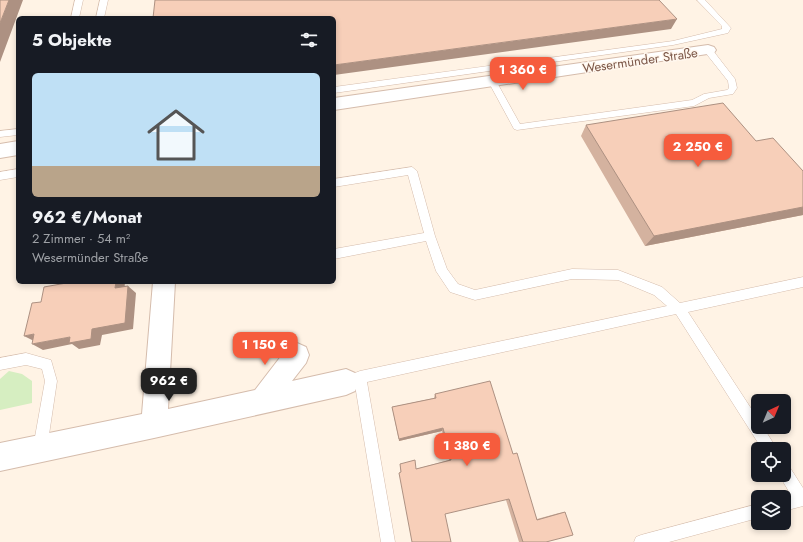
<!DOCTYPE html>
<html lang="de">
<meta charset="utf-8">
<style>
:root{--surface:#171b24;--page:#242831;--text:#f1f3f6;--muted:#9ea1a6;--line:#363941;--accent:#f65c3d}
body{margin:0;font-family:Jost,sans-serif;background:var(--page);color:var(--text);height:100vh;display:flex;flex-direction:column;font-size:15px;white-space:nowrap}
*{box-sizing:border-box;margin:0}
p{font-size:13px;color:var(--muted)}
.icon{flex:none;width:22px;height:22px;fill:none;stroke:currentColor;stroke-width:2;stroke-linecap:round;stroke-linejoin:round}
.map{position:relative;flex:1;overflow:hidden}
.details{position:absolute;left:16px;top:16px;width:320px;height:268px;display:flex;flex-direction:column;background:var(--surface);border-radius:6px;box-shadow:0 2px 6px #0003}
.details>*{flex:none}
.needle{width:26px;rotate:44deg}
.tools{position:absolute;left:751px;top:394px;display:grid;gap:8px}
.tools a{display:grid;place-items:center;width:40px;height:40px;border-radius:6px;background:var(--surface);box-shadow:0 2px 6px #0003;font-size:20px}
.price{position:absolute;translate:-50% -34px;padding:0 9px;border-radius:8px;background:var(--accent);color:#fff;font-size:13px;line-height:26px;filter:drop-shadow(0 1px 2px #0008)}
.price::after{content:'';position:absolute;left:50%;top:24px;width:12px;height:9px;margin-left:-6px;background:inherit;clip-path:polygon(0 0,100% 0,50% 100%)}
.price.active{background:#222;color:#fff}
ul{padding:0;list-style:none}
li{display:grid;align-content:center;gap:8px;height:212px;padding:0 16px}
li+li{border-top:1px solid var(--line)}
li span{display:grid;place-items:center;height:124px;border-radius:6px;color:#555}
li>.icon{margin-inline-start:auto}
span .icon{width:72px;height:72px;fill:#fffc;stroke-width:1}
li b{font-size:17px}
h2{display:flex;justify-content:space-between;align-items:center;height:48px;padding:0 16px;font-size:17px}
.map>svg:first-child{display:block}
</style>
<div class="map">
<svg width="803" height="542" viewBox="0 0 803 542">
<rect width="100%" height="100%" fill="#fff3e5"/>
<!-- green -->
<path fill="#d6eec1" d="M 9,371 L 22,374 L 32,381 L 32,403 L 0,410 L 0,379 Z"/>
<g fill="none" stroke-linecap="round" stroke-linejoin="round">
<defs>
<path id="lane" d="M 75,0 L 83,0 L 79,18 L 71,18 Z
M 100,0 L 108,0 L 104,18 L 96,18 Z
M 697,0 L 705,0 L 731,28 L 728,33 L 673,45 L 334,93 L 334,87 L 673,41 L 722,29 L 722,26 Z
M 705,48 L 711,48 L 735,79 L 737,88 L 733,94 L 709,98 L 694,106 L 517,130 L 514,129 L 488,81 L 492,78 L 495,79 L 520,124 L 692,100 L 704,94 L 727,90 L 729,88 L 728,81 L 705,52 Z
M 18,129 L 18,135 L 0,137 L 0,131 Z
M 412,167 L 417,171 L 435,236 L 447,269 L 458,284 L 475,290 L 572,269 L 618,270 L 662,287 L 680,303 L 803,277 L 803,287 L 688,312 L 758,419 L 758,427 L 763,427 L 777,449 L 762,449 L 676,314 L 367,382 L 395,542 L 381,542 L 355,385 L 346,388 L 342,386 L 340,382 L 342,378 L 360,371 L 667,306 L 654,295 L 618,280 L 572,279 L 475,300 L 450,292 L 436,271 L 426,241 L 334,259 L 334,249 L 424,233 L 408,175 L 334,187 L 334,179 Z
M 18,169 L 18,177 L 0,180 L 0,172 Z
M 26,353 L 51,360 L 57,381 L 47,448 L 45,453 L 40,455 L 35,453 L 33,448 L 45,381 L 42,369 L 26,365 L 0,370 L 0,358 Z
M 784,464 L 789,466 L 803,488 L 803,506 L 784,511 L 784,497 L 791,495 L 779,475 L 784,475 Z
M 758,504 L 758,518 L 669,542 L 634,542 L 636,537 L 641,535 Z"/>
<path id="street" d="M 708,45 L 714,47 L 716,50 L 714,53 L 334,110 L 334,98 Z
M 18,141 L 18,155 L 0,158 L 0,144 Z
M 153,282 L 175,282 L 168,409 L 255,390 L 288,347 L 297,343 L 306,347 L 309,355 L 306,363 L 292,381 L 346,369 L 355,373 L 359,382 L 355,391 L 346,395 L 154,438 L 0,471 L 0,443 L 142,414 Z"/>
</defs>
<!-- lane casing -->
<use href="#lane" stroke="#d5bcac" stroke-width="1"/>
<!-- street casing -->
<use href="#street" stroke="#d5bcac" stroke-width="2"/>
<!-- lane -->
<use href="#lane" fill="#fff" fill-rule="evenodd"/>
<!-- street -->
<use href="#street" fill="#fff" fill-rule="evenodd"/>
</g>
<!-- wall -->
<path fill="#d4b29f" d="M 586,125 L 756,141 L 803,171 L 803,215 L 645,246 L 581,136 Z
M 435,394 L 513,454 L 537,519 L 559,513 L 565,512 L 546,542 L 519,542 L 506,500 L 401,473 L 400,464 L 416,469 L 449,460 L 442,431 L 399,441 L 392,407 L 434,398 Z"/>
<!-- shaded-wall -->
<path fill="#ad9182" d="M 9,0 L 23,0 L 0,62 L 0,23 Z
M 677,19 L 671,29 L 334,75 L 334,65 Z
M 803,207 L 803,215 L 645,246 L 654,236 Z
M 116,282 L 125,282 L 124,295 L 115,288 Z
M 128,286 L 136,293 L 133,329 L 102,335 L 100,345 L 79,349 L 72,344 L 43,350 L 32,344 L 70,337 L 92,329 Z
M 34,334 L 36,342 L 24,336 Z
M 443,428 L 442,431 L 399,441 L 399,439 Z"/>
<!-- building -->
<path fill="#f7cfb9" stroke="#ad9182" d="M 0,0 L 9,0 L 0,23 Z
M 155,0 L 659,0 L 677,19 L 334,65 L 334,18 L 153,18 Z
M 723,103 L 756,141 L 773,138 L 803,171 L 803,207 L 654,236 L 586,125 Z
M 72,282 L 116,282 L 115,288 L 128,286 L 125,323 L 92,329 L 91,339 L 69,343 L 70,337 L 32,344 L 34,334 L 24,336 L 32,303 L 41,302 L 44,287 Z
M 490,381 L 513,454 L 517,453 L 537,520 L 565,512 L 573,535 L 546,542 L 523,542 L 509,499 L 445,514 L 451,542 L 412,542 L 399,473 L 401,472 L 400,464 L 415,460 L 416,469 L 451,460 L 443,428 L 399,439 L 392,407 L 436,398 L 435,394 Z"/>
<g text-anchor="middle" stroke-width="3" stroke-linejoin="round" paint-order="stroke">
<!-- far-street labels -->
<g font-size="13" fill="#7b5647" stroke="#fff7ee">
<text transform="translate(640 60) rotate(-8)" y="5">Wesermünder Straße</text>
</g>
</g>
</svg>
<div class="tools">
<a><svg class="needle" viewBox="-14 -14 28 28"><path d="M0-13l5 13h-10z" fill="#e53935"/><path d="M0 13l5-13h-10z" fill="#9ea1a6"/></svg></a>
<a><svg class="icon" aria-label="locate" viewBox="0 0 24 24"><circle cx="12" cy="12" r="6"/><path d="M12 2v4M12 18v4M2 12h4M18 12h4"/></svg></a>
<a><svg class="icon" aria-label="layers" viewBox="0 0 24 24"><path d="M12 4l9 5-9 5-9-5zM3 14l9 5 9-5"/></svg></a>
</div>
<b class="price" style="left:523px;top:91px">1 360 €</b>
<b class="price" style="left:698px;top:168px">2 250 €</b>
<b class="price" style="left:265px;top:366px">1 150 €</b>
<b class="price active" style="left:169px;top:402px">962 €</b>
<b class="price" style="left:467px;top:467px">1 380 €</b>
<section class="details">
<h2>5 Objekte<svg class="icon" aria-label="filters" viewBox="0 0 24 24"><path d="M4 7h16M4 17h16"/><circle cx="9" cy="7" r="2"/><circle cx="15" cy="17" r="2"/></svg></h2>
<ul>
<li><span style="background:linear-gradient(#bfe0f5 75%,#b9a48a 0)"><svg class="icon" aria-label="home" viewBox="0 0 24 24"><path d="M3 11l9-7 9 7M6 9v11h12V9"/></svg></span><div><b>962 €/Monat</b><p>2 Zimmer · 54 m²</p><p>Wesermünder Straße</p></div></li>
</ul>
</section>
</div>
